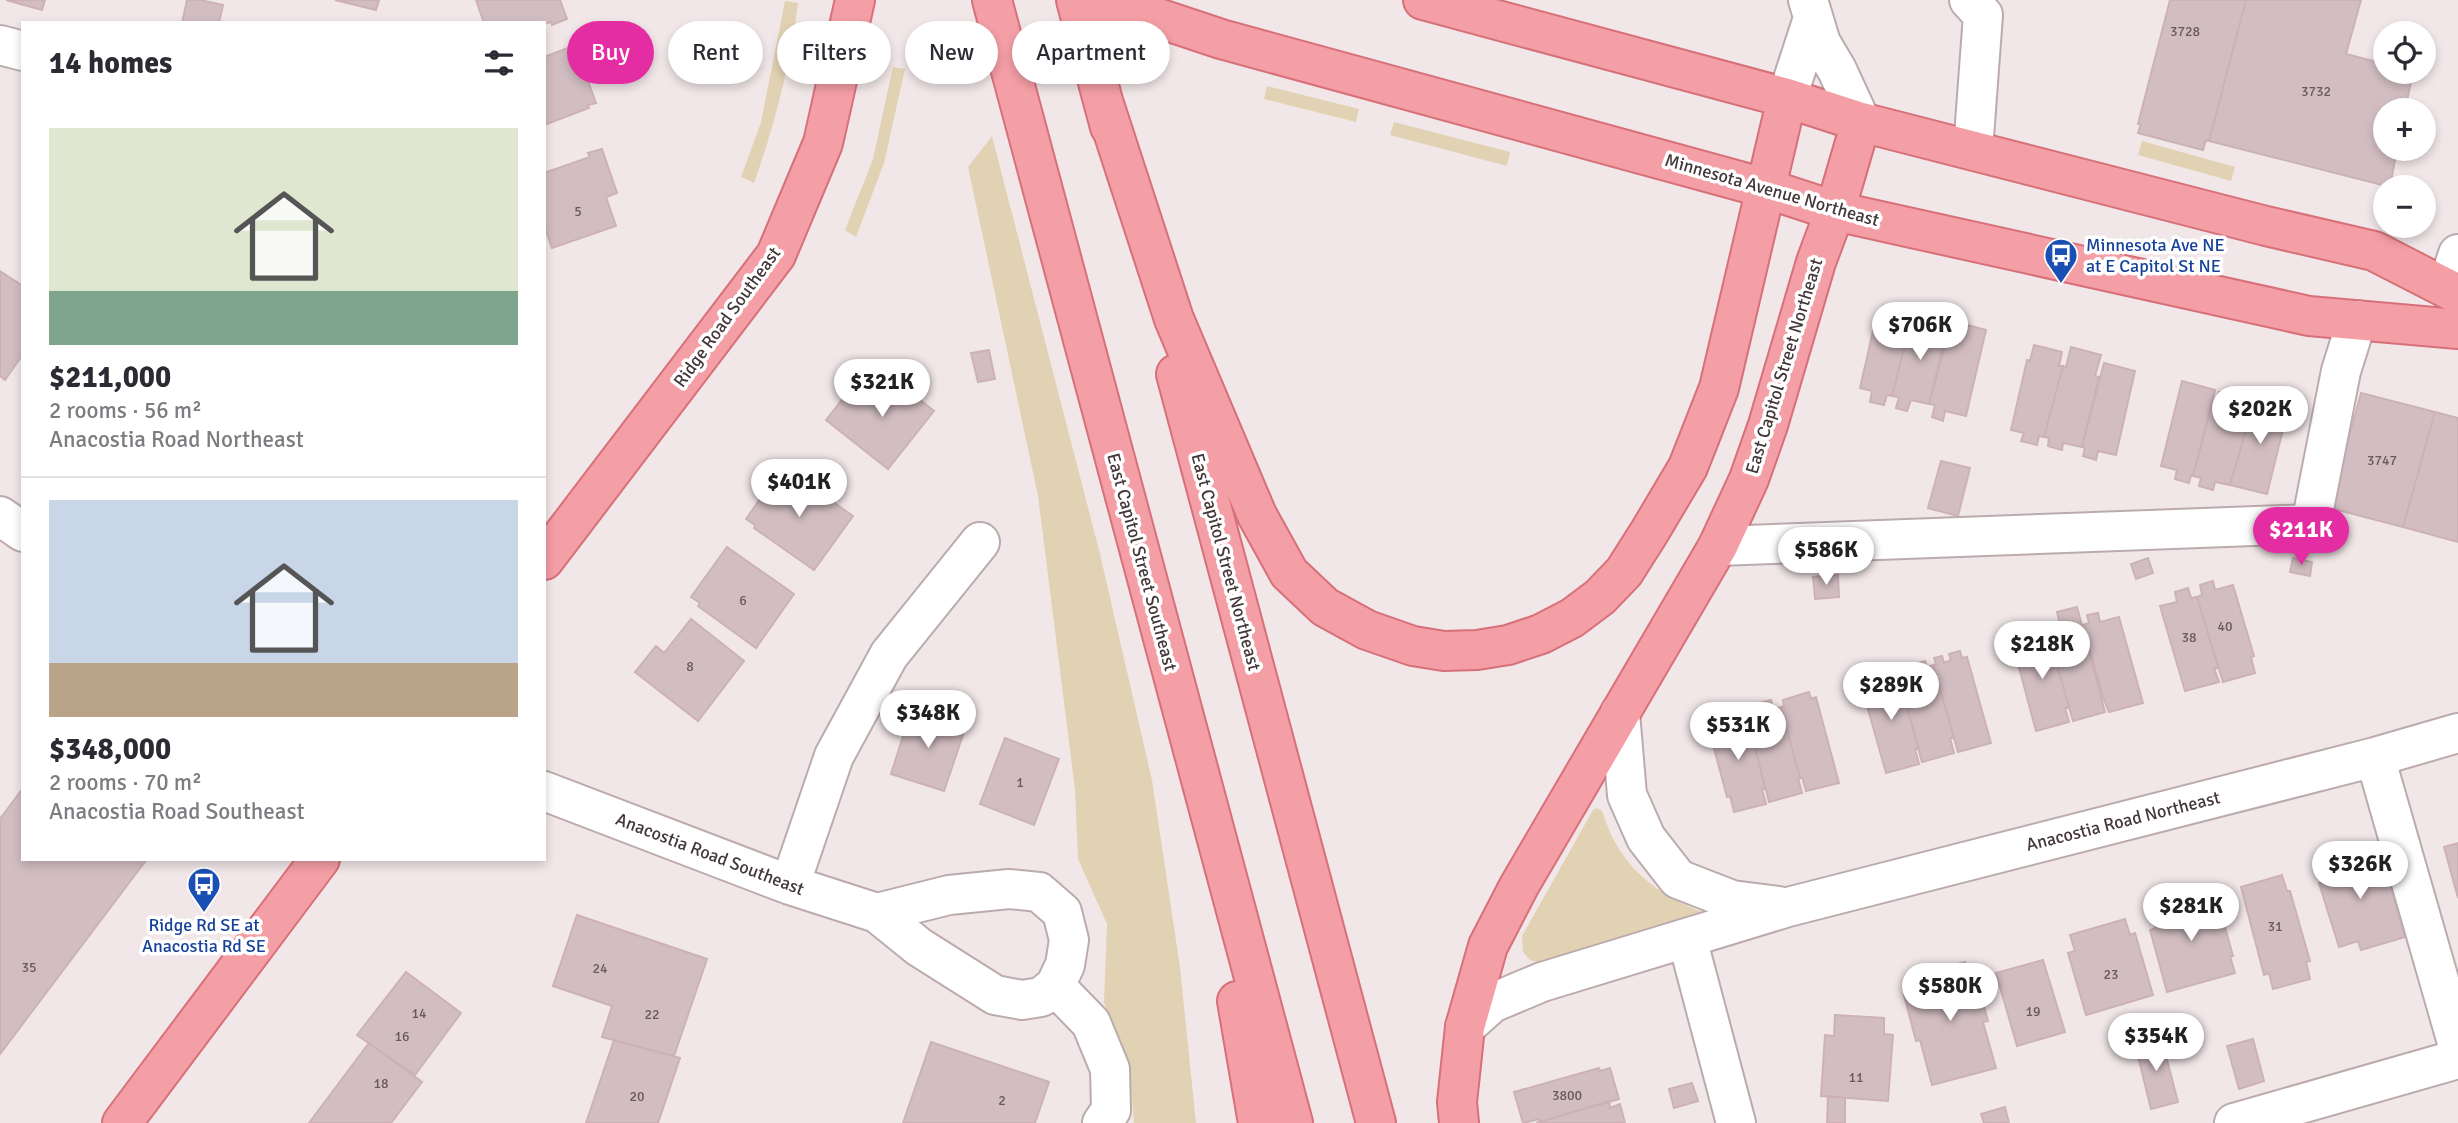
<!DOCTYPE html>
<meta charset="utf-8">
<style>
:root{--surface:#fff;--page:#f2f2f3;--text:#2b2b33;--muted:#7c7c81;--line:#e1e1e2;--accent:#e42da2}
body{margin:0;font-family:Signika,sans-serif;background:var(--page);color:var(--text);height:100vh;display:flex;flex-direction:column;font-size:26px;white-space:nowrap}
*{box-sizing:border-box;margin:0}
p{font-size:23px;color:var(--muted)}
.icon{flex:none;width:38px;height:38px;fill:none;stroke:currentColor;stroke-width:2;stroke-linecap:round;stroke-linejoin:round}
.map{position:relative;flex:1;overflow:hidden}
.sheet{position:absolute;left:21px;top:21px;width:525px;height:840px;display:flex;flex-direction:column;background:var(--surface);border-radius:0px;box-shadow:0 4px 10px #0003}
.sheet>*{flex:none}
.banner{position:absolute;left:567px;top:21px;width:665px;height:63px;display:flex;gap:14px}
.tools{position:absolute;left:2373px;top:21px;display:grid;gap:14px}
.tools a{display:grid;place-items:center;width:63px;height:63px;border-radius:50%;background:var(--surface);box-shadow:0 4px 10px #0003;font-size:35px}
.price{position:absolute;translate:-50% -60px;padding:0 16px;border-radius:24px;background:#fff;color:#222;font-size:23px;line-height:46px;filter:drop-shadow(0 2px 4px #0008)}
.price::after{content:'';position:absolute;left:50%;top:42px;width:21px;height:16px;margin-left:-10px;background:inherit;clip-path:polygon(0 0,100% 0,50% 100%)}
.price.on{background:var(--accent);color:#fff}
ul{padding:0;list-style:none}
li{display:grid;align-content:center;gap:14px;height:371px;padding:0 28px}
li+li{border-top:2px solid var(--line)}
li span{display:grid;place-items:center;height:217px;border-radius:0px;color:#555}
li>.icon{margin-inline-start:auto}
span .icon{width:126px;height:126px;fill:#fffc;stroke-width:1}
li b{font-size:30px}
h2{display:flex;justify-content:space-between;align-items:center;height:84px;padding:0 28px;font-size:30px}
.pill{padding:0 24px;border-radius:32px;background:var(--surface);box-shadow:0 4px 10px #0003;font-size:24px;line-height:63px}
.pill.on{background:var(--accent);color:#fff}
.map>svg:first-child{display:block}
</style>
<div class="map">
<svg width="2458" height="1123" viewBox="0 0 2458 1123">
<rect width="100%" height="100%" fill="#f2e7e8"/>
<!-- green -->
<path fill="#e2d2b4" d="M 785,1 L 798,3 C 790,65 775,124 754,183 L 741,177 L 761,122 Z
M 893,67 L 905,69 L 884,163 L 856,237 L 845,230 L 873,159 Z
M 1267,86 L 1359,109 L 1356,122 L 1264,99 Z
M 1394,122 L 1510,152 L 1507,166 L 1390,135 Z
M 992,136 L 1100,554 L 1152,780 L 1180,967 L 1196,1123 L 1134,1123 L 1131,1089 L 1104,1002 L 1107,924 L 1078,859 L 1075,790 L 1038,496 L 968,167 Z
M 2142,141 L 2235,167 L 2231,181 L 2138,155 Z
M 1597,808 L 1602,811 C 1606,821 1609,832 1615,842 C 1634,877 1667,899 1703,912 L 1706,916 L 1543,964 L 1530,960 L 1523,952 L 1522,936 L 1593,810 Z"/>
<!-- building -->
<path fill="#d2bec2" stroke="#ccb2b7" stroke-width="2" d="M 6,0 L 45,0 L 42,10 Z
M 187,0 L 200,0 L 223,5 L 219,23 L 182,23 Z
M 335,0 L 379,0 L 376,10 Z
M 476,0 L 560,0 L 567,19 L 552,25 L 551,22 L 544,24 L 484,23 Z
M 2170,0 L 2246,0 L 2209,141 L 2206,140 L 2203,150 L 2138,133 L 2141,124 L 2138,124 Z
M 2246,0 L 2361,0 L 2346,54 L 2385,64 L 2385,72 L 2413,72 L 2405,110 L 2385,110 L 2385,149 L 2397,149 L 2390,187 L 2209,141 Z
M 568,48 L 571,54 L 577,51 L 596,103 L 588,105 L 589,108 L 544,125 L 544,57 Z
M 602,149 L 617,193 L 606,197 L 616,226 L 552,248 L 544,225 L 544,173 L 590,157 L 588,153 Z
M 0,271 L 23,286 L 23,354 L 5,380 L 0,376 Z
M 1883,306 L 1910,313 L 1908,324 L 1910,325 L 1892,396 L 1887,395 L 1884,405 L 1870,402 L 1872,391 L 1860,388 L 1876,318 L 1880,319 Z
M 1916,314 L 1946,322 L 1943,333 L 1946,334 L 1929,404 L 1911,400 L 1907,411 L 1896,408 L 1899,397 L 1892,396 L 1910,325 L 1913,326 Z
M 1952,321 L 1986,330 L 1966,416 L 1945,411 L 1943,421 L 1932,417 L 1935,405 L 1929,404 Z
M 2034,345 L 2062,352 L 2059,366 L 2063,366 L 2044,437 L 2039,436 L 2037,445 L 2021,441 L 2024,433 L 2011,430 L 2027,360 L 2030,361 Z
M 2071,347 L 2101,355 L 2095,376 L 2099,377 L 2082,447 L 2063,443 L 2062,450 L 2048,446 L 2049,438 L 2044,437 L 2063,366 L 2066,367 Z
M 989,350 L 995,379 L 978,382 L 971,353 Z
M 2104,363 L 2135,371 L 2116,455 L 2098,451 L 2096,460 L 2083,456 L 2085,448 L 2082,447 Z
M 881,369 L 934,411 L 888,469 L 826,420 L 844,397 L 854,404 Z
M 2182,381 L 2215,390 L 2193,476 L 2191,475 L 2189,483 L 2175,479 L 2177,470 L 2161,466 Z
M 2219,392 L 2251,400 L 2246,415 L 2250,416 L 2230,485 L 2215,482 L 2213,490 L 2199,486 L 2201,478 L 2193,476 L 2212,405 L 2216,406 Z
M 2361,393 L 2435,412 L 2403,527 L 2330,508 Z
M 2256,397 L 2286,404 L 2286,409 L 2288,409 L 2267,494 L 2230,485 Z
M 2435,412 L 2458,418 L 2458,542 L 2403,527 Z
M 1941,461 L 1970,468 L 1958,516 L 1928,508 Z
M 781,469 L 793,478 L 795,475 L 853,516 L 814,570 L 754,528 L 755,525 L 746,519 Z
M 727,547 L 794,594 L 756,648 L 698,606 L 700,603 L 691,597 Z
M 2148,558 L 2153,573 L 2136,579 L 2131,564 Z
M 2293,558 L 2312,562 L 2310,576 L 2290,572 Z
M 1838,575 L 1839,597 L 1815,599 L 1813,577 Z
M 2213,581 L 2215,590 L 2233,585 L 2254,656 L 2251,657 L 2255,673 L 2223,682 L 2197,597 L 2202,595 L 2200,585 Z
M 2188,588 L 2191,598 L 2197,597 L 2218,667 L 2214,668 L 2219,682 L 2185,691 L 2160,606 L 2177,602 L 2175,592 Z
M 2077,607 L 2105,712 L 2073,721 L 2049,636 L 2062,632 L 2057,612 Z
M 2098,613 L 2100,622 L 2119,617 L 2143,703 L 2109,712 L 2103,697 L 2083,625 L 2089,623 L 2087,615 Z
M 691,619 L 744,661 L 698,721 L 635,672 L 656,646 L 664,653 Z
M 2040,629 L 2042,637 L 2049,636 L 2069,707 L 2065,708 L 2069,722 L 2036,731 L 2013,645 L 2029,640 L 2027,632 Z
M 1960,651 L 1962,658 L 1967,657 L 1991,743 L 1958,752 L 1933,665 L 1936,665 L 1934,658 L 1942,656 L 1944,663 L 1951,660 L 1949,654 Z
M 1925,661 L 1927,667 L 1933,665 L 1954,737 L 1950,738 L 1954,753 L 1922,762 L 1898,676 L 1901,675 L 1899,668 L 1910,665 L 1913,671 L 1920,670 L 1918,663 Z
M 1891,671 L 1893,677 L 1898,676 L 1919,748 L 1915,749 L 1919,764 L 1886,773 L 1862,688 L 1865,687 L 1863,680 L 1875,677 L 1877,681 L 1885,679 L 1884,673 Z
M 1809,692 L 1811,699 L 1816,697 L 1839,783 L 1806,791 L 1802,777 L 1800,778 L 1781,707 L 1784,706 L 1783,700 Z
M 1771,700 L 1773,709 L 1781,707 L 1800,778 L 1798,778 L 1802,793 L 1769,802 L 1747,716 L 1761,713 L 1759,703 Z
M 912,708 L 966,726 L 944,791 L 891,774 Z
M 1736,711 L 1739,719 L 1747,716 L 1765,788 L 1762,789 L 1766,804 L 1734,812 L 1730,796 L 1727,797 L 1708,726 L 1724,722 L 1722,714 Z
M 1005,738 L 1059,759 L 1034,825 L 980,804 Z
M 23,788 L 23,859 L 147,859 L 0,1054 L 0,819 Z
M 2458,843 L 2458,898 L 2444,847 Z
M 2372,848 L 2378,867 L 2384,865 L 2405,937 L 2361,950 L 2358,941 L 2339,947 L 2319,883 L 2326,882 L 2321,863 Z
M 2282,875 L 2287,891 L 2290,891 L 2310,961 L 2306,962 L 2310,979 L 2273,989 L 2269,973 L 2264,975 L 2241,887 Z
M 2209,895 L 2213,911 L 2220,909 L 2233,956 L 2230,956 L 2235,973 L 2167,992 L 2150,930 L 2156,928 L 2151,910 Z
M 577,915 L 707,959 L 674,1056 L 602,1037 L 612,1006 L 553,986 Z
M 2125,919 L 2130,935 L 2135,933 L 2153,995 L 2086,1015 L 2068,953 L 2075,951 L 2070,935 Z
M 2043,960 L 2065,1032 L 2017,1046 L 1996,973 Z
M 1965,962 L 1969,978 L 1975,976 L 1988,1021 L 1983,1022 L 1996,1068 L 1932,1085 L 1920,1040 L 1916,1041 L 1904,995 L 1911,993 L 1907,978 Z
M 406,972 L 461,1013 L 415,1075 L 357,1035 Z
M 1835,1015 L 1884,1018 L 1884,1034 L 1893,1035 L 1888,1101 L 1821,1096 L 1825,1035 L 1834,1036 Z
M 2161,1037 L 2178,1102 L 2151,1109 L 2135,1044 Z
M 2253,1039 L 2264,1081 L 2239,1089 L 2227,1046 Z
M 614,1040 L 680,1058 L 658,1123 L 586,1123 Z
M 931,1042 L 1049,1082 L 1035,1123 L 903,1123 Z
M 369,1043 L 422,1082 L 391,1123 L 309,1123 Z
M 1599,1068 L 1600,1071 L 1610,1068 L 1619,1099 L 1539,1122 L 1539,1119 L 1523,1123 L 1514,1092 Z
M 1692,1083 L 1698,1101 L 1674,1108 L 1669,1089 Z
M 1828,1096 L 1845,1098 L 1845,1123 L 1827,1123 Z
M 1609,1101 L 1610,1108 L 1620,1104 L 1625,1123 L 1536,1123 Z
M 2005,1107 L 2009,1123 L 1984,1123 L 1981,1114 Z"/>
<g fill="none" stroke-linecap="round" stroke-linejoin="round">
<defs>
<path id="minor" d="M 1808,0 L 1821,43 L 1837,70 L 1861,122
M 1969,0 L 1983,15 L 1973,150
M 0,45 L 23,51
M 1787,98 L 1813,18
M 2447,288 L 2458,254
M 0,516 L 23,532
M 1718,546 L 2311,524 L 2341,371 L 2357,320
M 1620,713 L 1627,795 L 1646,838 L 1678,879 L 1732,900 L 1779,906
M 2375,757 L 2458,1046
M 544,791 L 790,885 L 877,913 L 919,947 L 995,995 L 1022,1000 L 1041,997 L 1055,986 L 1065,965 L 1069,940 L 1062,912 L 1039,892 L 1009,889 L 949,895 L 877,913
M 790,885 L 834,756 L 889,655 L 980,542
M 1687,938 L 1736,1123
M 1055,986 L 1091,1023 L 1110,1069 L 1111,1110 L 1102,1123
M 1465,1027 L 1492,1003 L 1542,982 L 1788,907 L 2375,757 L 2458,733
M 2234,1123 L 2458,1059"/>
<path id="major" d="M 992,0 L 1293,1123
M 1076,0 L 1110,127
M 1097,0 L 1146,14 L 1221,39 L 1765,188 L 1835,211 L 2309,316 L 2458,329
M 1423,0 L 1787,98 L 1861,122 L 2266,226 L 2374,251 L 2458,294
M 1103,101 L 1174,319 L 1257,515 L 1289,573 L 1325,607 L 1367,630 L 1413,646 L 1444,651 L 1477,650 L 1508,645 L 1541,634 L 1572,618 L 1600,597 L 1624,572 L 1650,531 L 1688,467 L 1719,388 L 1787,98
M 1176,374 L 1376,1123
M 544,560 L 776,255 L 823,143 L 855,0
M 1237,1001 L 1258,1123
M 122,1123 L 320,859
M 1459,1123 L 1457,1102 L 1465,1027 L 1488,946 L 1519,886 L 1718,546 L 1749,479 L 1768,425 L 1816,262 L 1835,211 L 1861,122"/>
</defs>
<!-- minor casing -->
<use href="#minor" stroke="#bcabad" stroke-width="42"/>
<!-- major casing -->
<use href="#major" stroke="#d77079" stroke-width="42"/>
<!-- minor -->
<use href="#minor" stroke="#fff" stroke-width="38"/>
<!-- major -->
<use href="#major" stroke="#f49ea5" stroke-width="38"/>
</g>
<!-- icons -->
<defs>
<symbol id="bus-pin" viewBox="-11 -11 22 30"><path d="M0 17L-7.5 6A9.5 9.5 0 1 1 7.5 6Z" fill="#1a4fb4" stroke="#fff"/><path d="M-5-6H5V4H4V6H2V4H-2V6H-4V4H-5ZM-3.5-4V0h7V-4ZM-3.5 1.2v1.5H-2V1.2ZM2 1.2v1.5H3.5V1.2Z" fill="#fff"/></symbol>
</defs>
<g fill-rule="evenodd">
<use href="#bus-pin" x="2042" y="236" width="38" height="52"/>
<use href="#bus-pin" x="185" y="865" width="38" height="52"/>
</g>
<g text-anchor="middle" stroke-width="7" stroke-linejoin="round" paint-order="stroke">
<!-- number labels -->
<g font-size="14" fill="#68595b">
<text x="2185" y="36">3728</text>
<text x="2316" y="96">3732</text>
<text x="578" y="216">5</text>
<text x="2382" y="465">3747</text>
<text x="743" y="605">6</text>
<text x="2225" y="631">40</text>
<text x="2189" y="642">38</text>
<text x="690" y="671">8</text>
<text x="1020" y="787">1</text>
<text x="2275" y="931">31</text>
<text x="29" y="972">35</text>
<text x="600" y="973">24</text>
<text x="2111" y="979">23</text>
<text x="2033" y="1016">19</text>
<text x="419" y="1018">14</text>
<text x="652" y="1019">22</text>
<text x="402" y="1041">16</text>
<text x="1856" y="1082">11</text>
<text x="381" y="1088">18</text>
<text x="1567" y="1100">3800</text>
<text x="637" y="1101">20</text>
<text x="1002" y="1105">2</text>
</g>
<!-- street labels -->
<g font-size="18" fill="#443739" stroke="#fff">
<text transform="translate(1772 190) rotate(16)" y="6">Minnesota Avenue Northeast</text>
<text transform="translate(727 317) rotate(-54)" y="6">Ridge Road Southeast</text>
<text transform="translate(1784 366) rotate(-73)" y="6">East Capitol Street Northeast</text>
<text transform="translate(1142 562) rotate(75)" y="6">East Capitol Street Southeast</text>
<text transform="translate(1226 562) rotate(75)" y="6">East Capitol Street Northeast</text>
<text transform="translate(2123 821) rotate(-14)" y="6">Anacostia Road Northeast</text>
<text transform="translate(710 854) rotate(21)" y="6">Anacostia Road Southeast</text>
</g>
<!-- transit labels -->
<g font-size="18" fill="#164399" stroke="#fff" text-anchor="start">
<text x="2086" y="251">Minnesota Ave NE<tspan x="2086" dy="21">at E Capitol St NE</tspan></text>
<text x="204" y="931" text-anchor="middle">Ridge Rd SE at<tspan x="204" dy="21">Anacostia Rd SE</tspan></text>
</g>
</g>
</svg>
<div class="tools">
<a><svg class="icon" aria-label="locate" viewBox="0 0 24 24"><circle cx="12" cy="12" r="6"/><path d="M12 2v4M12 18v4M2 12h4M18 12h4"/></svg></a>
<a>+</a>
<a>−</a>
</div>
<b class="price" style="left:1920px;top:362px">$706K</b>
<b class="price" style="left:882px;top:419px">$321K</b>
<b class="price" style="left:2260px;top:446px">$202K</b>
<b class="price" style="left:799px;top:519px">$401K</b>
<b class="price on" style="left:2301px;top:567px">$211K</b>
<b class="price" style="left:1826px;top:587px">$586K</b>
<b class="price" style="left:2042px;top:681px">$218K</b>
<b class="price" style="left:1891px;top:722px">$289K</b>
<b class="price" style="left:928px;top:750px">$348K</b>
<b class="price" style="left:1738px;top:762px">$531K</b>
<b class="price" style="left:2360px;top:901px">$326K</b>
<b class="price" style="left:2191px;top:943px">$281K</b>
<b class="price" style="left:1950px;top:1023px">$580K</b>
<b class="price" style="left:2156px;top:1073px">$354K</b>
<div class="banner">
<a class="pill on">Buy</a>
<a class="pill">Rent</a>
<a class="pill">Filters</a>
<a class="pill">New</a>
<a class="pill">Apartment</a>
</div>
<section class="sheet">
<h2>14 homes<svg class="icon" aria-label="filters" viewBox="0 0 24 24"><path d="M4 7h16M4 17h16"/><circle cx="9" cy="7" r="2"/><circle cx="15" cy="17" r="2"/></svg></h2>
<ul>
<li><span style="background:linear-gradient(#dfe7d0 75%,#7fa58c 0)"><svg class="icon" aria-label="home" viewBox="0 0 24 24"><path d="M3 11l9-7 9 7M6 9v11h12V9"/></svg></span><div><b>$211,000</b><p>2 rooms · 56 m²</p><p>Anacostia Road Northeast</p></div></li>
<li><span style="background:linear-gradient(#c9d6e8 75%,#b9a48a 0)"><svg class="icon" aria-label="home" viewBox="0 0 24 24"><path d="M3 11l9-7 9 7M6 9v11h12V9"/></svg></span><div><b>$348,000</b><p>2 rooms · 70 m²</p><p>Anacostia Road Southeast</p></div></li>
</ul>
</section>
</div>
